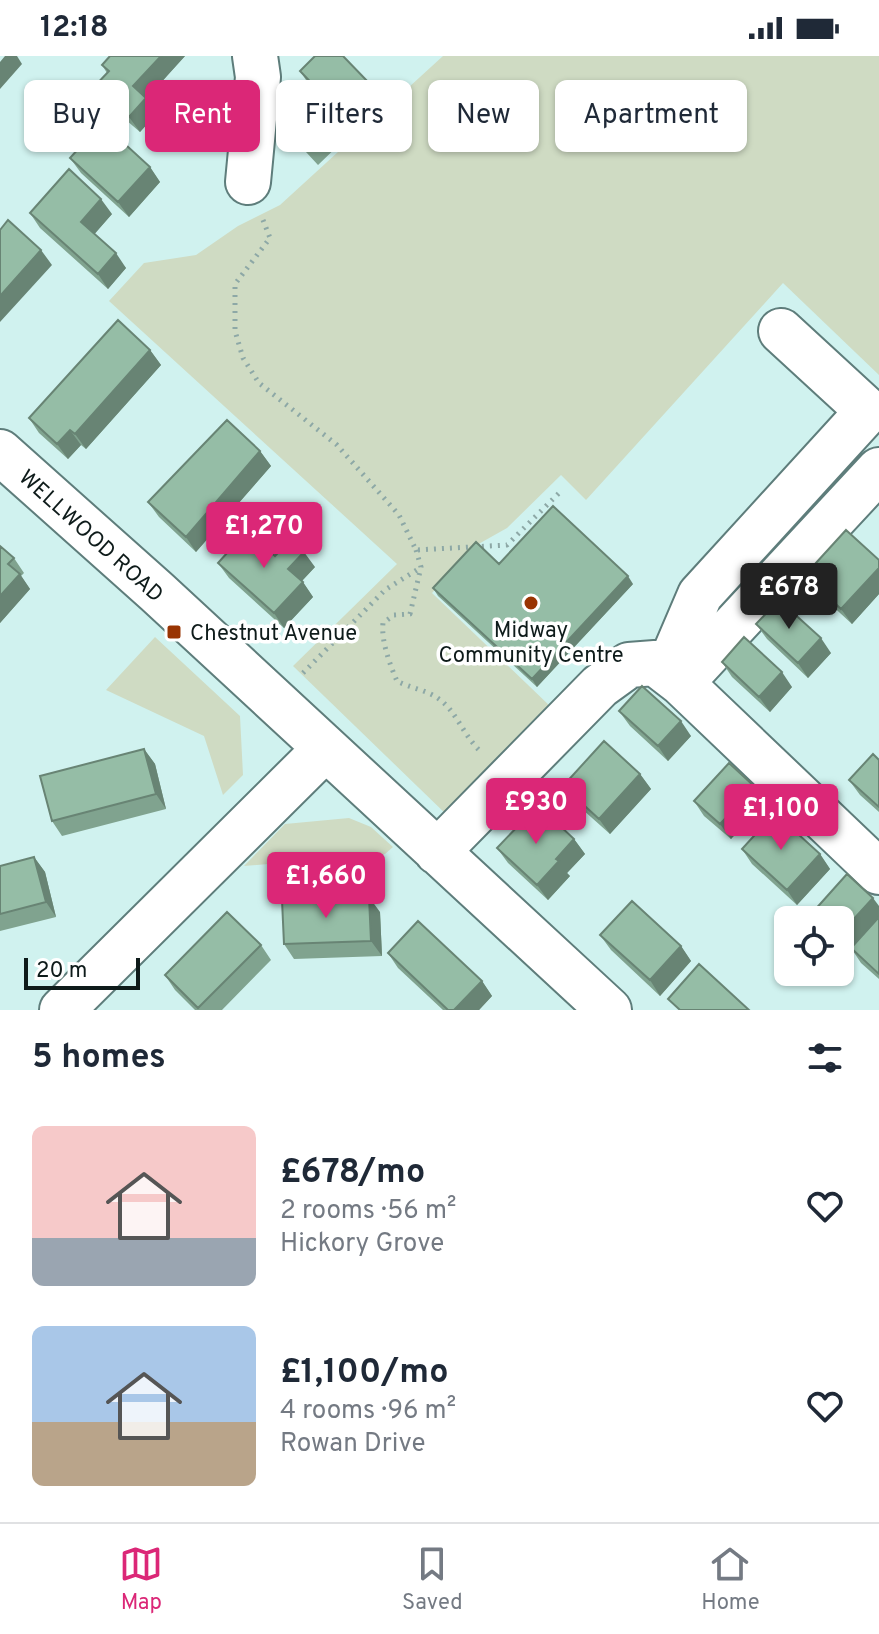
<!DOCTYPE html>
<meta charset="utf-8">
<style>
:root{--surface:#fff;--page:#f2f2f3;--text:#1f2937;--muted:#747a83;--line:#e0e1e3;--accent:#db2777}
body{margin:0;font-family:Overpass,sans-serif;background:var(--page);color:var(--text);height:100vh;display:flex;flex-direction:column;font-size:30px;white-space:nowrap}
*{box-sizing:border-box;margin:0}
p{font-size:26px;color:var(--muted)}
.icon{flex:none;width:44px;height:44px;fill:none;stroke:currentColor;stroke-width:2;stroke-linecap:round;stroke-linejoin:round}
.map{position:relative;height:954px;overflow:hidden}
.drawer{display:flex;flex-direction:column;background:var(--surface);flex:1}
.drawer>*{flex:none}
.hud{position:absolute;left:24px;top:24px;width:832px;height:72px;display:flex;gap:16px}
.controls{position:absolute;left:774px;top:850px;display:grid;gap:16px}
.controls a{display:grid;place-items:center;width:80px;height:80px;border-radius:12px;background:var(--surface);box-shadow:0 2px 6px #0004;font-size:40px}
.scale{position:absolute;left:24px;bottom:20px;width:116px;box-sizing:border-box;padding-left:8px;border:4px solid #0e1b1a;border-top:0;font-size:22px;line-height:28px;white-space:nowrap;color:#0e1b1a;-webkit-text-stroke:6px #fff;paint-order:stroke}
.price{position:absolute;translate:-50% -68px;padding:0 18px;border-radius:8px;background:var(--accent);color:#fff;font-size:26px;line-height:52px;filter:drop-shadow(0 2px 4px #0008)}
.price::after{content:'';position:absolute;left:50%;top:48px;width:24px;height:18px;margin-left:-12px;background:inherit;clip-path:polygon(0 0,100% 0,50% 100%)}
.price.selected{background:#222;color:#fff}
ul{padding:0;list-style:none}
li{display:flex;align-items:center;gap:24px;height:200px;padding:0 32px}
li span{display:grid;place-items:center;flex:none;width:224px;height:160px;border-radius:12px;color:#555}
li>.icon{margin-inline-start:auto}
span .icon{width:96px;height:96px;fill:#fffc;stroke-width:1}
li b{font-size:34px}
h2{display:flex;justify-content:space-between;align-items:center;height:96px;padding:0 32px;font-size:34px}
.pill{padding:0 28px;border-radius:12px;background:var(--surface);box-shadow:0 2px 6px #0004;font-size:28px;line-height:72px}
.pill.selected{background:var(--accent);color:#fff}
.status{display:flex;justify-content:space-between;align-items:center;height:56px;padding:0 40px;background:var(--surface);direction:ltr}
.status svg{height:22px;fill:currentColor}
.tabs{display:flex;justify-content:space-around;align-items:center;height:112px;border-top:2px solid var(--line);background:var(--surface);font-size:22px;color:var(--muted)}
.tabs a{display:grid;justify-items:center;gap:4px}
.tabs .selected{color:var(--accent)}
.map>svg:first-child{display:block}
</style>
<div class="status"><b>12:18</b><svg viewBox="0 0 49 12"><path d="M0 12V9h3v3zM5 12V6h3v6zM10 12V3h3v9zM15 12V0h3v12zM26 1h20v11H26zM47 4h2v5h-2z"/></svg></div>
<div class="map">
<svg width="879" height="954" viewBox="0 0 879 954">
<rect width="100%" height="100%" fill="#d0f2ef"/>
<!-- green -->
<path fill="#cfdbc3" d="M 443,0 L 879,0 L 879,319 L 783,227 L 586,444 L 561,419 L 507,472 L 475,490 L 432,537 L 552,652 L 449,761 L 293,610 L 397,508 L 109,245 L 144,207 L 196,199 L 238,170 L 280,149 Z
M 155,581 L 240,660 L 243,719 L 223,739 L 204,680 L 106,634 Z
M 349,762 L 371,771 L 393,791 L 385,798 L 244,810 L 285,768 Z"/>
<g fill="none" stroke-linecap="round" stroke-linejoin="round">
<defs>
<path id="minor" d="M 248,126 L 258,21 L 255,0
M 0,396 L 157,536 L 609,954
M 667,616 L 700,539 L 868,355 L 781,275
M 681,627 L 879,414
M 437,796 L 600,630 L 629,609 L 655,607 L 681,627 L 879,816
M 62,954 L 325,693"/>
</defs>
<!-- minor casing -->
<use href="#minor" stroke="#5e7d7b" stroke-width="48"/>
<!-- path -->
<path stroke="#8da8a6" stroke-width="5" stroke-dasharray="2 6" stroke-linecap="butt" d="M 263,164 L 270,182 L 235,228 L 235,275 L 243,302 L 259,327 L 337,389 L 399,459 L 416,494 L 507,489 L 559,437
M 416,494 L 421,511 L 410,558 L 394,559 L 383,567 C 381,585 390,609 397,625 C 410,632 427,634 439,643 C 456,655 463,678 479,694
M 303,617 L 385,534 L 420,512"/>
<!-- minor -->
<use href="#minor" stroke="#fff" stroke-width="44"/>
</g>
<!-- wall -->
<path fill="#80a38f" d="M 110,0 L 185,0 L 147,42 L 157,57 L 140,76 L 105,46 L 94,31 L 107,17 L 102,9 Z
M 300,15 L 371,29 L 381,44 L 342,81 L 344,84 L 318,109 L 294,83 L 284,68 L 313,48 L 321,41 L 310,30 Z
M 70,102 L 150,111 L 160,126 L 129,161 L 81,117 Z
M 30,157 L 112,158 L 94,178 L 126,212 L 108,233 L 40,172 Z
M 150,294 L 161,309 L 86,393 L 81,389 L 68,403 L 39,377 L 29,362 Z
M 260,395 L 271,410 L 196,496 L 159,461 L 148,446 Z
M 0,490 L 14,502 L 24,517 L 21,520 L 30,533 L 0,567 Z
M 275,500 L 315,511 L 302,525 L 313,541 L 284,572 L 229,522 L 218,507 Z
M 879,504 L 879,538 L 852,568 L 815,534 L 805,519 Z
M 499,508 L 633,528 L 537,631 L 438,540 L 433,532 Z
M 756,568 L 831,597 L 808,622 L 767,583 Z
M 722,606 L 792,631 L 770,656 L 732,621 Z
M 619,655 L 691,680 L 668,705 L 630,670 Z
M 144,693 L 155,708 L 166,753 L 62,780 L 52,765 Z
M 879,704 L 879,756 L 860,739 L 849,724 Z
M 640,718 L 651,733 L 610,778 L 573,745 L 563,730 Z
M 694,745 L 765,746 L 731,783 L 704,760 Z
M 523,772 L 574,783 L 585,798 L 567,817 L 570,820 L 548,844 L 508,807 L 497,792 Z
M 742,793 L 820,798 L 830,813 L 797,849 L 752,808 Z
M 34,801 L 45,816 L 56,861 L 0,875 L 0,810 Z
M 879,850 L 879,923 L 861,907 L 851,892 L 849,894 L 840,886 L 840,864 L 819,864 L 813,856 Z
M 380,856 L 382,900 L 294,903 L 284,888 Z
M 600,879 L 681,890 L 691,905 L 660,940 L 611,894 Z
M 261,889 L 271,904 L 222,954 L 195,954 L 175,934 L 165,919 Z
M 388,897 L 482,925 L 492,940 L 479,954 L 443,954 L 398,912 Z"/>
<!-- shaded-wall -->
<path fill="#688474" d="M 5,0 L 17,0 L 22,8 L 0,33 L 0,6 Z
M 161,0 L 185,0 L 147,42 L 157,57 L 140,76 L 129,61 L 133,30 Z
M 150,111 L 160,126 L 129,161 L 118,146 Z
M 101,143 L 112,158 L 92,181 L 81,166 Z
M 41,194 L 52,209 L 0,266 L 0,240 Z
M 116,197 L 126,212 L 108,233 L 98,218 Z
M 150,294 L 161,309 L 86,393 L 75,378 Z
M 70,374 L 81,389 L 68,403 L 57,388 Z
M 260,395 L 271,410 L 196,496 L 186,481 Z
M 304,496 L 315,511 L 299,528 L 288,513 Z
M 879,512 L 879,538 L 852,568 L 841,553 Z
M 20,518 L 30,533 L 0,567 L 0,540 Z
M 628,520 L 633,528 L 537,631 L 532,623 Z
M 303,526 L 313,541 L 284,572 L 274,557 Z
M 821,582 L 831,597 L 808,622 L 798,607 Z
M 782,616 L 792,631 L 770,656 L 759,641 Z
M 681,665 L 691,680 L 668,705 L 658,690 Z
M 144,693 L 155,708 L 166,753 L 156,738 Z
M 640,718 L 651,733 L 610,778 L 599,763 Z
M 755,731 L 765,746 L 731,783 L 720,768 Z
M 574,783 L 585,798 L 567,817 L 570,820 L 548,844 L 537,829 L 556,803 Z
M 820,798 L 830,813 L 797,849 L 787,834 Z
M 34,801 L 45,816 L 56,861 L 46,846 Z
M 369,841 L 380,856 L 382,900 L 371,885 Z
M 873,842 L 879,850 L 879,862 L 849,894 L 840,881 L 840,878 Z
M 681,890 L 691,905 L 660,940 L 650,924 Z
M 482,925 L 492,940 L 479,954 L 454,954 Z"/>
<!-- building -->
<path fill="#95bda6" stroke="#688474" stroke-width="2" d="M 110,0 L 161,0 L 133,30 L 146,42 L 129,61 L 94,31 L 109,15 L 102,9 Z
M 315,0 L 343,0 L 371,29 L 331,67 L 334,69 L 308,94 L 284,68 L 309,44 L 313,48 L 323,39 L 300,15 Z
M 102,67 L 150,111 L 118,146 L 70,102 Z
M 69,113 L 101,143 L 81,166 L 116,197 L 98,218 L 30,157 Z
M 8,164 L 41,194 L 0,240 L 0,174 Z
M 118,264 L 150,294 L 75,378 L 70,374 L 57,388 L 29,362 Z
M 227,364 L 260,395 L 186,481 L 148,446 Z
M 553,450 L 628,520 L 532,623 L 433,532 L 476,486 L 499,508 Z
M 846,474 L 879,504 L 879,512 L 841,553 L 805,519 Z
M 247,475 L 275,500 L 291,483 L 304,496 L 288,513 L 303,526 L 274,557 L 218,507 Z
M 0,490 L 14,502 L 8,508 L 20,518 L 0,540 Z
M 779,544 L 821,582 L 798,607 L 756,568 Z
M 744,581 L 782,616 L 759,641 L 722,606 Z
M 642,630 L 681,665 L 658,690 L 619,655 Z
M 604,685 L 640,718 L 599,763 L 563,730 Z
M 144,693 L 156,738 L 52,765 L 40,720 Z
M 873,698 L 879,704 L 879,751 L 849,724 Z
M 729,707 L 755,731 L 720,768 L 694,745 Z
M 541,752 L 574,783 L 556,803 L 559,805 L 537,829 L 497,792 L 519,769 L 523,772 Z
M 775,757 L 820,798 L 787,834 L 742,793 Z
M 34,801 L 46,846 L 0,858 L 0,810 Z
M 847,818 L 873,842 L 840,878 L 840,864 L 822,864 L 813,856 Z
M 369,841 L 371,885 L 284,888 L 282,844 Z
M 632,845 L 681,890 L 650,924 L 600,879 Z
M 227,856 L 261,889 L 198,952 L 165,919 Z
M 879,861 L 879,918 L 851,892 Z
M 418,865 L 482,925 L 454,954 L 448,954 L 388,897 Z
M 699,908 L 749,954 L 680,954 L 668,943 Z"/>
<!-- markers -->
<g fill="#993402" stroke="#fff" stroke-width="3">
<circle cx="531" cy="547" r="8"/>
<rect x="166" y="568" width="16" height="16" rx="4"/>
</g>
<g text-anchor="middle" stroke-width="7" stroke-linejoin="round" paint-order="stroke">
<!-- street labels -->
<g font-size="22" fill="#0e1b1a" stroke="#fff">
<text transform="translate(92 479) rotate(42)" y="8">WELLWOOD ROAD</text>
</g>
<!-- poi labels -->
<g font-size="22" fill="#0e1b1a" stroke="#fff">
<text x="531" y="581">Midway<tspan x="531" dy="25">Community Centre</tspan></text>
<text x="190" y="584" text-anchor="start">Chestnut Avenue</text>
</g>
</g>
</svg>
<div class="controls">
<a><svg class="icon" aria-label="locate" viewBox="0 0 24 24"><circle cx="12" cy="12" r="6"/><path d="M12 2v4M12 18v4M2 12h4M18 12h4"/></svg></a>
</div>
<div class="scale">20 m</div>
<b class="price" style="left:264px;top:514px">£1,270</b>
<b class="price selected" style="left:789px;top:575px">£678</b>
<b class="price" style="left:536px;top:790px">£930</b>
<b class="price" style="left:781px;top:796px">£1,100</b>
<b class="price" style="left:326px;top:864px">£1,660</b>
<div class="hud">
<a class="pill">Buy</a>
<a class="pill selected">Rent</a>
<a class="pill">Filters</a>
<a class="pill">New</a>
<a class="pill">Apartment</a>
</div>
</div>
<section class="drawer">
<h2>5 homes<svg class="icon" aria-label="filters" viewBox="0 0 24 24"><path d="M4 7h16M4 17h16"/><circle cx="9" cy="7" r="2"/><circle cx="15" cy="17" r="2"/></svg></h2>
<ul>
<li><span style="background:linear-gradient(#f6c9c9 70%,#9aa5b1 0)"><svg class="icon" aria-label="home" viewBox="0 0 24 24"><path d="M3 11l9-7 9 7M6 9v11h12V9"/></svg></span><div><b>£678/mo</b><p>2 rooms · 56 m²</p><p>Hickory Grove</p></div><svg class="icon" aria-label="heart" viewBox="0 0 24 24"><path d="M12 20l-8-8c-3-5 5-10 8-4 3-6 11-1 8 4z"/></svg></li>
<li><span style="background:linear-gradient(#a9c7e8 60%,#b9a48a 0)"><svg class="icon" aria-label="home" viewBox="0 0 24 24"><path d="M3 11l9-7 9 7M6 9v11h12V9"/></svg></span><div><b>£1,100/mo</b><p>4 rooms · 96 m²</p><p>Rowan Drive</p></div><svg class="icon" aria-label="heart" viewBox="0 0 24 24"><path d="M12 20l-8-8c-3-5 5-10 8-4 3-6 11-1 8 4z"/></svg></li>
</ul>
</section>
<nav class="tabs">
<a class="selected"><svg class="icon" aria-label="map" viewBox="0 0 24 24"><path d="M3 6l6-2 6 2 6-2v14l-6 2-6-2-6 2zM9 4v14M15 6v14"/></svg>Map</a>
<a><svg class="icon" aria-label="saved" viewBox="0 0 24 24"><path d="M7 4h10v16l-5-4-5 4z"/></svg>Saved</a>
<a><svg class="icon" aria-label="home" viewBox="0 0 24 24"><path d="M3 11l9-7 9 7M6 9v11h12V9"/></svg>Home</a>
</nav>
